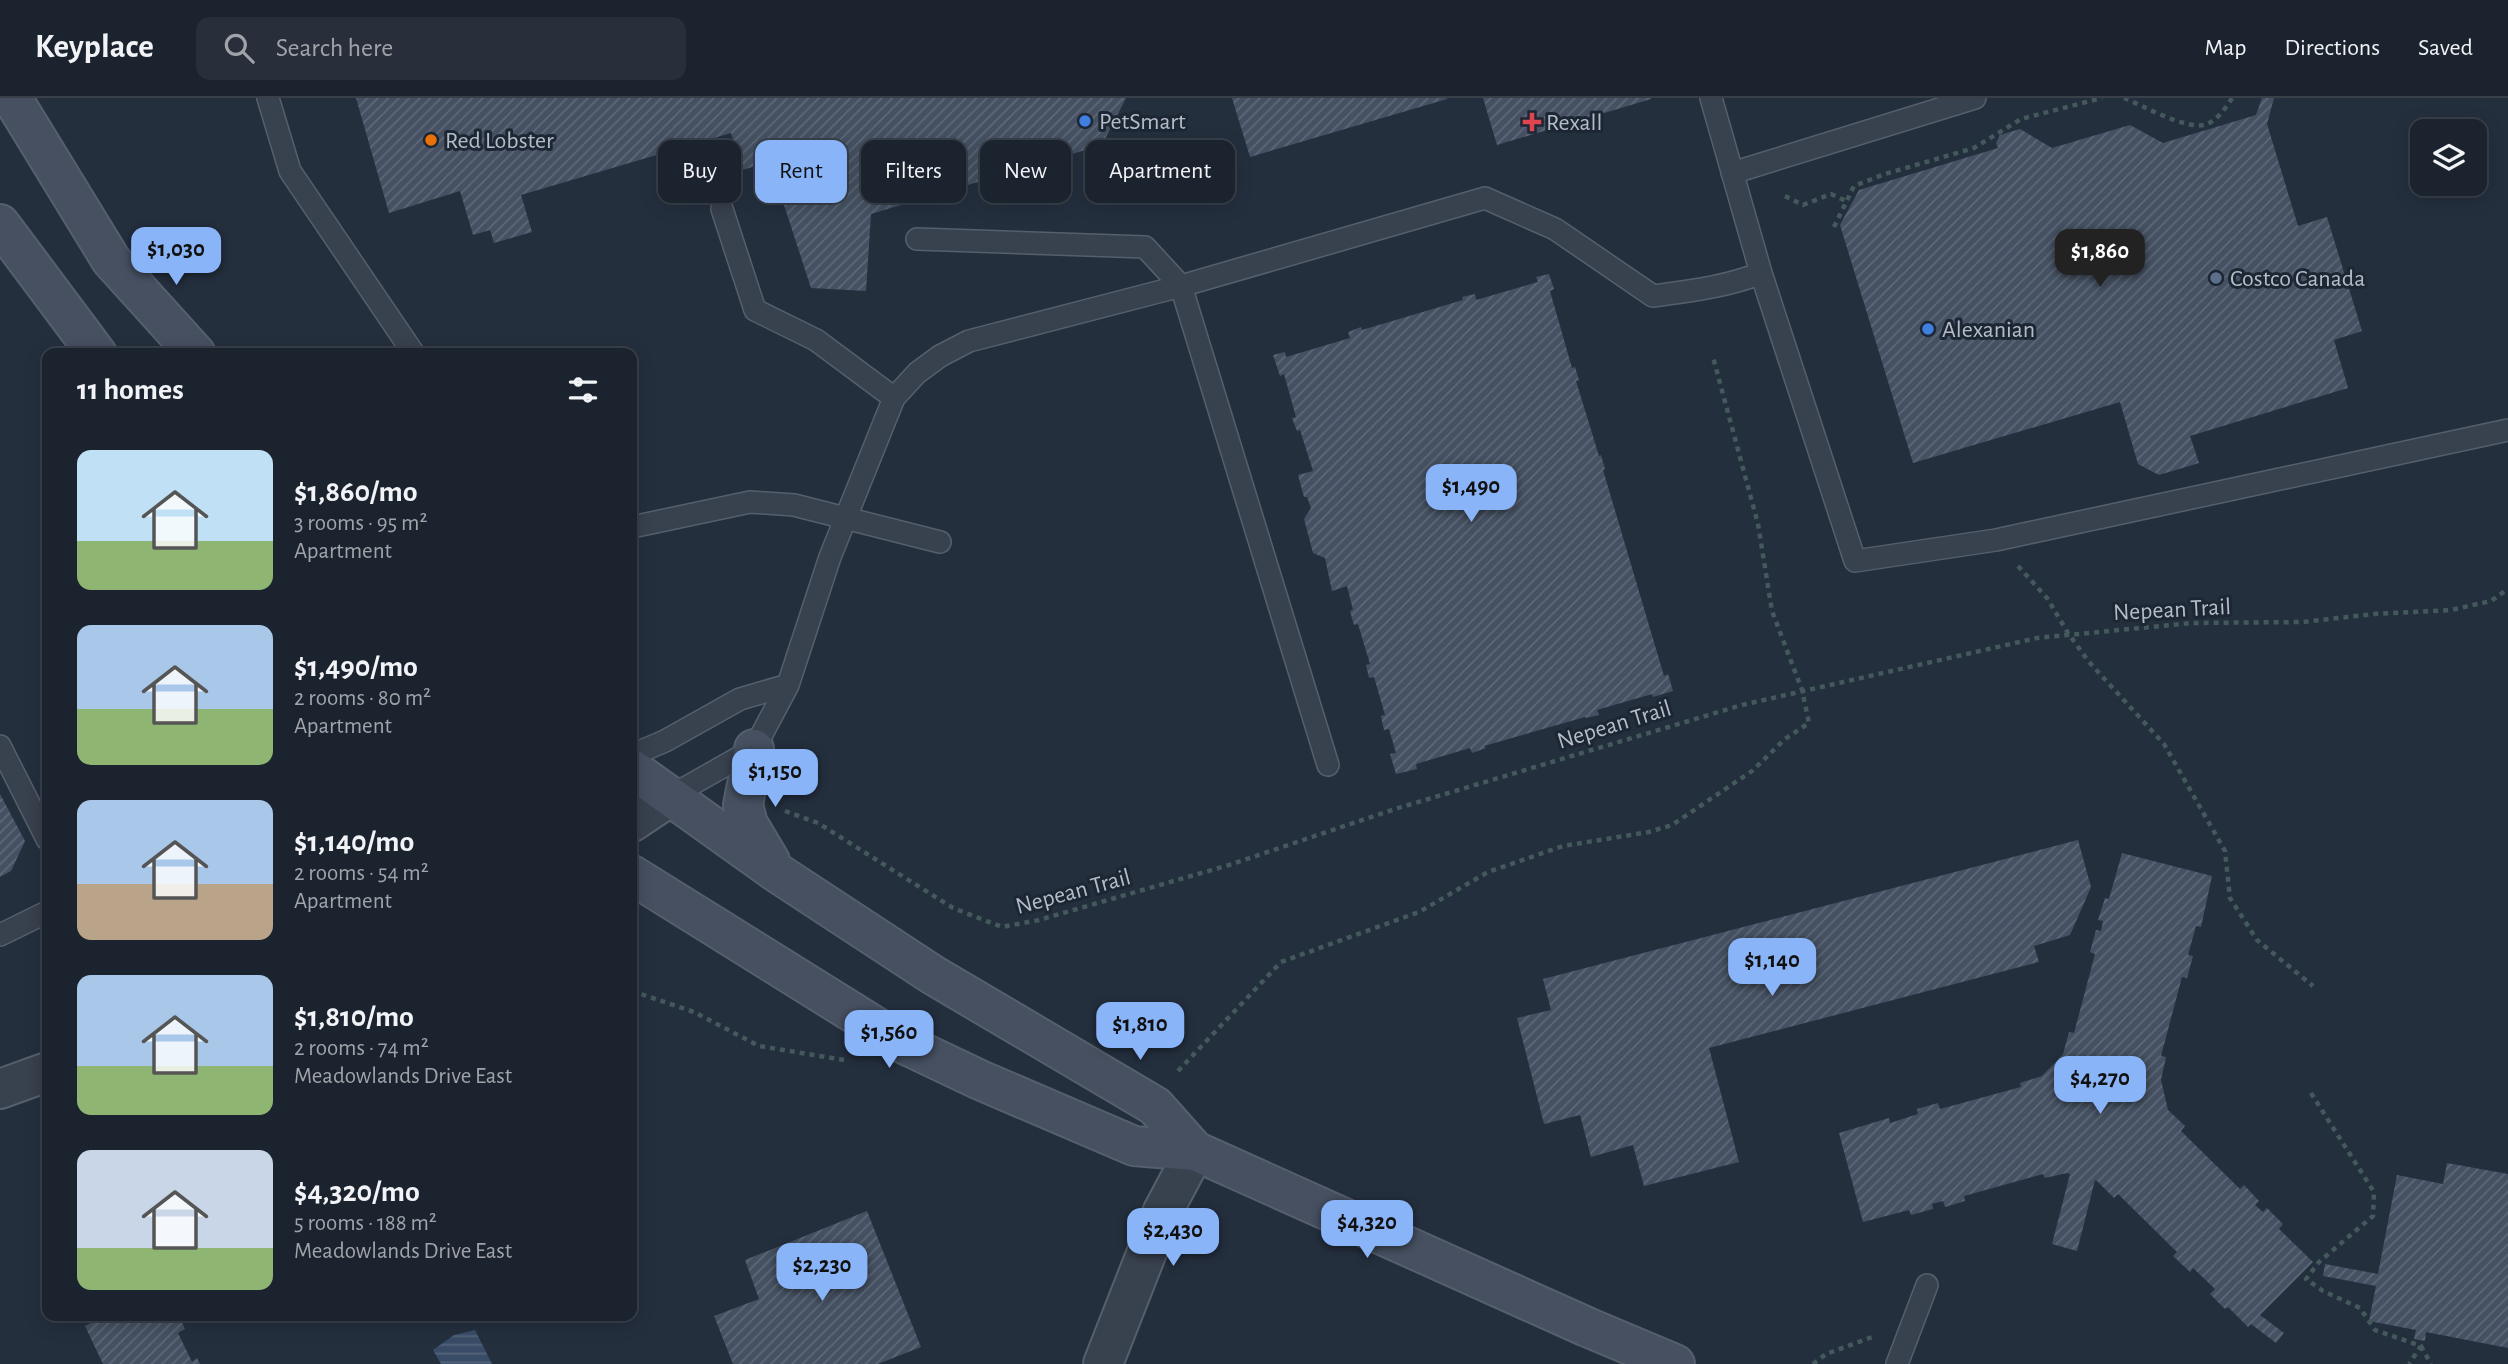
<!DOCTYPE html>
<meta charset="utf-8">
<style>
:root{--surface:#1b232e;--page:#282f3a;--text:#f1f3f6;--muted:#a0a4aa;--line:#39404a;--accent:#8ab4f8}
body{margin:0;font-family:"Alegreya Sans",sans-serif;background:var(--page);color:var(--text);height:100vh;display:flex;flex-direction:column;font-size:26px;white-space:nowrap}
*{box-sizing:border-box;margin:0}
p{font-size:23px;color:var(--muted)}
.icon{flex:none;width:38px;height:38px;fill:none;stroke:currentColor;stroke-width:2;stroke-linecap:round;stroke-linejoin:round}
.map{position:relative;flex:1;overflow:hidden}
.side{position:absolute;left:42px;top:250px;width:595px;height:973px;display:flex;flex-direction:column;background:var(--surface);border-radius:14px;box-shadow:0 4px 18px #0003,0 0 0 2px var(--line)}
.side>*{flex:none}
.hud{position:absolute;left:658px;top:42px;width:665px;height:63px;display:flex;gap:14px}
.fabs{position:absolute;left:2410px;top:21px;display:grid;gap:14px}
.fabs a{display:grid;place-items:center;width:77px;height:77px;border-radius:14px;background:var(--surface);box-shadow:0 4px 18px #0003,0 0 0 2px var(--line);font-size:35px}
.price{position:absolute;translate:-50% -60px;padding:0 16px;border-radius:14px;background:var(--accent);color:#111;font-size:23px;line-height:46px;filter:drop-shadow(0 2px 4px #0008)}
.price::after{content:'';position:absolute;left:50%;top:42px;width:21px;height:16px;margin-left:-10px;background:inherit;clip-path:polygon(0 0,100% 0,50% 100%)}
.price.active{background:#222;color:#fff}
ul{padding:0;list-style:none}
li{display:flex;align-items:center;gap:21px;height:175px;padding:0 35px}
li span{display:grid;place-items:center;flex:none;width:196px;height:140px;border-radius:14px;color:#555}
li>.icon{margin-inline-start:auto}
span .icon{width:84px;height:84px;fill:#fffc;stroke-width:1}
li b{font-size:30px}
h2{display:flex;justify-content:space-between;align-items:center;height:84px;padding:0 35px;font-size:30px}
.pill{padding:0 24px;border-radius:14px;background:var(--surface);box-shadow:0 4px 18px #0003,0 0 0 2px var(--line);font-size:24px;line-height:63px}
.pill.active{background:var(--accent);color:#111}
header{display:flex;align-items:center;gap:42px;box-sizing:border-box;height:98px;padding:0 35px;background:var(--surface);border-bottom:2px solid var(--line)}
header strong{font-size:33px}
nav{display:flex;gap:38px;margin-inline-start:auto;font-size:24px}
.search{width:490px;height:63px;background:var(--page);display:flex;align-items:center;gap:18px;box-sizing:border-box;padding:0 24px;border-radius:14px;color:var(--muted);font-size:26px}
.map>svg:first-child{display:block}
</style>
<header>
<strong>Keyplace</strong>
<div class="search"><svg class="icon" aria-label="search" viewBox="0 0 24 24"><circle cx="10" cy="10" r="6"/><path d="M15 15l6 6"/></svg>Search here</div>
<nav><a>Map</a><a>Directions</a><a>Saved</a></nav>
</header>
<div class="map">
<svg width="2508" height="1266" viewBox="0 0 2508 1266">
<defs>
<pattern id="water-rules" width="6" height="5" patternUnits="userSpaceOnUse" patternTransform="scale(1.75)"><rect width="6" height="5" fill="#394c67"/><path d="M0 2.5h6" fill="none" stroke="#53647b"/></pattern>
<pattern id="building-hatch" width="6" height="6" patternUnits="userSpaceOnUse" patternTransform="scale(1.75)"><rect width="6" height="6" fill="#455162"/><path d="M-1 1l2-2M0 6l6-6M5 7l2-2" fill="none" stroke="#5d6877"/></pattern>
</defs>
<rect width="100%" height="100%" fill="#242f3e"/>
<!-- water -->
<path fill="url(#water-rules)" d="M 475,1232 L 492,1266 L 441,1266 L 433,1252 L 454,1237 Z"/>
<!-- building -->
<path fill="url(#building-hatch)" d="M 356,0 L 1126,0 L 1102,47 L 871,116 L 866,193 L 811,190 L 770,64 L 742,72 L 731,35 L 521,97 L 532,134 L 494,145 L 490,132 L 473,137 L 460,93 L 389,115 Z
M 1232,0 L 1447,0 L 1447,1 L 1250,59 Z
M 1483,0 L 1651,0 L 1651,1 L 1497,47 Z
M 2262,0 L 2274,0 L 2267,26 L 2298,128 L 2327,119 L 2362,233 L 2334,242 L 2348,290 L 2190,338 L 2199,365 L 2159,377 L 2138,366 L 2120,304 L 1913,365 L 1840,127 L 1859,92 L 1998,50 L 1996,45 L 2000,37 L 2020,31 L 2052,50 L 2130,27 L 2163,45 L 2256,17 Z
M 1549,176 L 1554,191 L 1550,193 L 1572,270 L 1575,269 L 1579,282 L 1576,283 L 1599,358 L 1601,357 L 1605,371 L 1603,372 L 1664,578 L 1668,576 L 1673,593 L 1653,599 L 1652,596 L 1597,612 L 1599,617 L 1586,620 L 1585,619 L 1484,648 L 1486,650 L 1472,655 L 1470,650 L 1416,666 L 1417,671 L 1396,676 L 1390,656 L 1396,655 L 1389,631 L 1384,632 L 1381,618 L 1385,617 L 1374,579 L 1369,580 L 1366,567 L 1370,566 L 1358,526 L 1354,527 L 1350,513 L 1353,512 L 1347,488 L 1332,493 L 1325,460 L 1313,455 L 1304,421 L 1311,410 L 1307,399 L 1304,399 L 1298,377 L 1313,373 L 1300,332 L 1297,333 L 1292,320 L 1296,319 L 1284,276 L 1280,278 L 1273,257 L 1285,254 L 1286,259 L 1350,240 L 1348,234 L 1361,229 L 1362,232 L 1463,202 L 1462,199 L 1475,196 L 1476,202 L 1538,184 L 1536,179 Z
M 0,696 L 25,743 L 11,773 L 0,779 Z
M 2078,742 L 2091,789 L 2070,837 L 2034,848 L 2039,864 L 1709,950 L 1739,1064 L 1644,1088 L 1633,1047 L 1591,1059 L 1580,1017 L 1544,1026 L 1517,920 L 1551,912 L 1543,881 Z
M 2122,755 L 2212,778 L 2201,829 L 2196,828 L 2188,857 L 2193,858 L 2187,880 L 2182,879 L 2161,958 L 2166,959 L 2161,982 L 2168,1012 L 2185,1028 L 2181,1033 L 2240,1091 L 2244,1087 L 2259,1103 L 2255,1107 L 2263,1114 L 2267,1110 L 2283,1126 L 2279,1131 L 2313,1164 L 2260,1217 L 2284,1235 L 2276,1245 L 2251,1226 L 2248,1229 L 2228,1209 L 2225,1211 L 2210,1196 L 2215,1191 L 2193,1170 L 2190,1174 L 2173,1158 L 2177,1154 L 2118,1096 L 2114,1100 L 2097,1083 L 2095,1082 L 2077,1153 L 2052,1146 L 2070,1076 L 2067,1075 L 2045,1080 L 2043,1076 L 1964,1098 L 1965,1103 L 1945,1109 L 1943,1103 L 1932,1106 L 1933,1111 L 1911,1117 L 1909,1112 L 1863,1124 L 1839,1035 L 1889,1020 L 1890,1025 L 1918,1016 L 1917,1011 L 1938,1005 L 1940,1011 L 2021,989 L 2020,985 L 2042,978 L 2063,956 L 2069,934 L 2074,935 L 2095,856 L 2090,854 L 2096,832 L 2101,833 L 2103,823 L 2098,822 L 2105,800 L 2109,801 Z
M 2447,1065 L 2508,1076 L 2508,1250 L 2426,1234 L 2425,1243 L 2414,1241 L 2416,1232 L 2369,1223 L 2376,1188 L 2323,1178 L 2325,1166 L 2378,1176 L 2397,1077 L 2443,1086 Z
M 867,1113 L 921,1249 L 878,1266 L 733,1266 L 714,1218 L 759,1201 L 745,1162 Z
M 105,1218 L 179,1218 L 185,1231 L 178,1235 L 192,1264 L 197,1260 L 200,1266 L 103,1266 L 85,1228 Z"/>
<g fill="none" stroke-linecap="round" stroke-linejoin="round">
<defs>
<path id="service" d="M 268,0 L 290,73 L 414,256
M 1711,0 L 1761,175 L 1855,463 L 1996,442 L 2508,332
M 1732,75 L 1975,0
M 722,111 L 755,212 L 816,242 L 894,300
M 917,141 L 1145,149 L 1181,188 L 1328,667
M 632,429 L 750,404 L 794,407 L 940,444
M 0,648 L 47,741
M 632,657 L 665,643 L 740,601 L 788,587
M 671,698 L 754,651 L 788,587 L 830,459 L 894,300 L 917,275 L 940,258 L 969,243 L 1181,188 L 1485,100 L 1555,131 L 1653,198 C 1690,193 1726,189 1761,175
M 0,837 L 47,814
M 1897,1266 L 1927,1187"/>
<path id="tertiary" d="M 632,724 L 671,698
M 0,991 L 47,974
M 1103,1266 L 1163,1113 L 1195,1053"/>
<path id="secondary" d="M 12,0 L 111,162 L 196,256
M 0,126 L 97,256
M 754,651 L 743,707 L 748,726 L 770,763
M 632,671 L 776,774 L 933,877 L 1155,1008 L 1195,1053
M 632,777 L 900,944 L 980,982 L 1134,1048 L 1195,1053 L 1587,1229 L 1675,1266"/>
</defs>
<!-- service casing -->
<use href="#service" stroke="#565f6c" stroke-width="24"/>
<!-- tertiary casing -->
<use href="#tertiary" stroke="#565f6c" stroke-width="42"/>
<!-- secondary casing -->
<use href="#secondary" stroke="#565f6c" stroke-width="42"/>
<!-- path -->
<path stroke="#44595c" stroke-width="4.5" stroke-dasharray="5 5" stroke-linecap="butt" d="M 2124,0 C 2143,8 2185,31 2204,27 C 2216,24 2226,10 2232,0
M 1785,98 L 1803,107 L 1831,96 L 1846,103
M 1834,129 L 1854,88 L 1885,76 L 1974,50 L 2021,21 L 2102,0
M 2018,468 L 2047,500 L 2068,535 L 2089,564 L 2164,646 L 2225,753 L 2230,800 L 2257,842 L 2313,888
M 785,713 L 818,725 L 953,810 L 1002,829 L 1039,822 L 1229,767 L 1395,711 L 1742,607 L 2037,540 L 2192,525 L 2303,524 L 2374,516 L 2451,512 L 2491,503 L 2508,491
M 632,893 L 694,914 L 759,948 L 844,962
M 1178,973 L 1281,864 L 1419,814 L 1488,774 L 1563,748 L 1649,734 L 1672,727 L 1752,673 L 1785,641 L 1809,625 L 1802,592 L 1772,513 L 1758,426 L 1713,259
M 2311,995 L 2374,1094 L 2373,1118 L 2319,1164 L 2306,1181 L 2323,1193 L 2360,1210 L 2375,1232 L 2421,1248 L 2409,1266
M 2421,1248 L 2431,1266
M 1813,1266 L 1826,1256 L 1875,1238"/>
<!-- service -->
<use href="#service" stroke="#38414e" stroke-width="21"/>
<!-- tertiary -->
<use href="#tertiary" stroke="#38414e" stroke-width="38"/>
<!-- secondary -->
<use href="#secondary" stroke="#465061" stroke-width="38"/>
</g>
<!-- markers -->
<g fill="#3f7fe0" stroke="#1d2633" stroke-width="2.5">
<circle cx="1085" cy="23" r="7"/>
<circle cx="1928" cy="231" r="7"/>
</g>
<path fill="#e0444e" stroke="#1d2633" stroke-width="2.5" d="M1528.5 13.5h7v7h7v7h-7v7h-7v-7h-7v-7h7z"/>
<circle fill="#e8710a" stroke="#1d2633" stroke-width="2.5" cx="431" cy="42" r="7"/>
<circle fill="#5c6f8a" stroke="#1d2633" stroke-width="2.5" cx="2216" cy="180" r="7"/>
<g text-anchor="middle" stroke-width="6" stroke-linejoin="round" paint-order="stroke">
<!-- poi labels -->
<g font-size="24" fill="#b4bcc9" stroke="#1d2633" text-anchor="start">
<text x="1099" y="31">PetSmart</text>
<text x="1546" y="32">Rexall</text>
<text x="445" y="50">Red Lobster</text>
<text x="2230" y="188">Costco Canada</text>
<text x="1942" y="239">Alexanian</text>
</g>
<!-- street labels -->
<g font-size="24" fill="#b4bcc9" stroke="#1d2633">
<text transform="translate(2172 511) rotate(-3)" y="8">Nepean Trail</text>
<text transform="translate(1614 626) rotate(-17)" y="8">Nepean Trail</text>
<text transform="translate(1073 793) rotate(-15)" y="8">Nepean Trail</text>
</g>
</g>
</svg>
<div class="fabs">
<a><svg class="icon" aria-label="layers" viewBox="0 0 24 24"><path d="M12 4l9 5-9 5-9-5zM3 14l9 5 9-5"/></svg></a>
</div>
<b class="price" style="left:176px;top:189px">$1,030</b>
<b class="price active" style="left:2100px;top:191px">$1,860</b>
<b class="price" style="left:1471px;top:426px">$1,490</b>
<b class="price" style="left:775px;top:711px">$1,150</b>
<b class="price" style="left:1772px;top:900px">$1,140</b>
<b class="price" style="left:1140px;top:964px">$1,810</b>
<b class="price" style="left:889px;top:972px">$1,560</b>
<b class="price" style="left:2100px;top:1018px">$4,270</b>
<b class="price" style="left:1367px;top:1162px">$4,320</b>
<b class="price" style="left:1173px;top:1170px">$2,430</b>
<b class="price" style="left:822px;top:1205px">$2,230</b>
<div class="hud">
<a class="pill">Buy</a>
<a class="pill active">Rent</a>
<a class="pill">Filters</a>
<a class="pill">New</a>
<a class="pill">Apartment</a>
</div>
<section class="side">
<h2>11 homes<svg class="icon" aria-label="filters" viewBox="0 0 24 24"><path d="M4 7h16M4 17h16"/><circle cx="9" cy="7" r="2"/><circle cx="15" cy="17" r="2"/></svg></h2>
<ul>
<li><span style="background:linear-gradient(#bfe0f5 65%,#8fb573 0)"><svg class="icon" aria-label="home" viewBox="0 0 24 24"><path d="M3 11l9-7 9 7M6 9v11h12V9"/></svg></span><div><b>$1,860/mo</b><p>3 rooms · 95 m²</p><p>Apartment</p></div></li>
<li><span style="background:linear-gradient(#a9c7e8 60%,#8fb573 0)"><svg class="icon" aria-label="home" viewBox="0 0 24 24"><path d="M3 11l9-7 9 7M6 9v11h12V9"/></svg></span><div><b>$1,490/mo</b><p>2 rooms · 80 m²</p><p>Apartment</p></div></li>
<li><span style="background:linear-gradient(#a9c7e8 60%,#b9a48a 0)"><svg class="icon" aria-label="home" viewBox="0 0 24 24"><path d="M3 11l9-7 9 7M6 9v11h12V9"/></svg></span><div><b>$1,140/mo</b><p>2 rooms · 54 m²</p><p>Apartment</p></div></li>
<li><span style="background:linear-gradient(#a9c7e8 65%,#8fb573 0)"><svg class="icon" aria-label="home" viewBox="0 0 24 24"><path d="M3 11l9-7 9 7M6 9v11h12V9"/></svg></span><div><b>$1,810/mo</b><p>2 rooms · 74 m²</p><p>Meadowlands Drive East</p></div></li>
<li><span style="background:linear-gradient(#c9d6e8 70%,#8fb573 0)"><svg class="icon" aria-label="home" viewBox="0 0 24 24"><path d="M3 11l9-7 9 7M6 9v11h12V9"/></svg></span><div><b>$4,320/mo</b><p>5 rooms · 188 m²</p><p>Meadowlands Drive East</p></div></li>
</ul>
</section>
</div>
